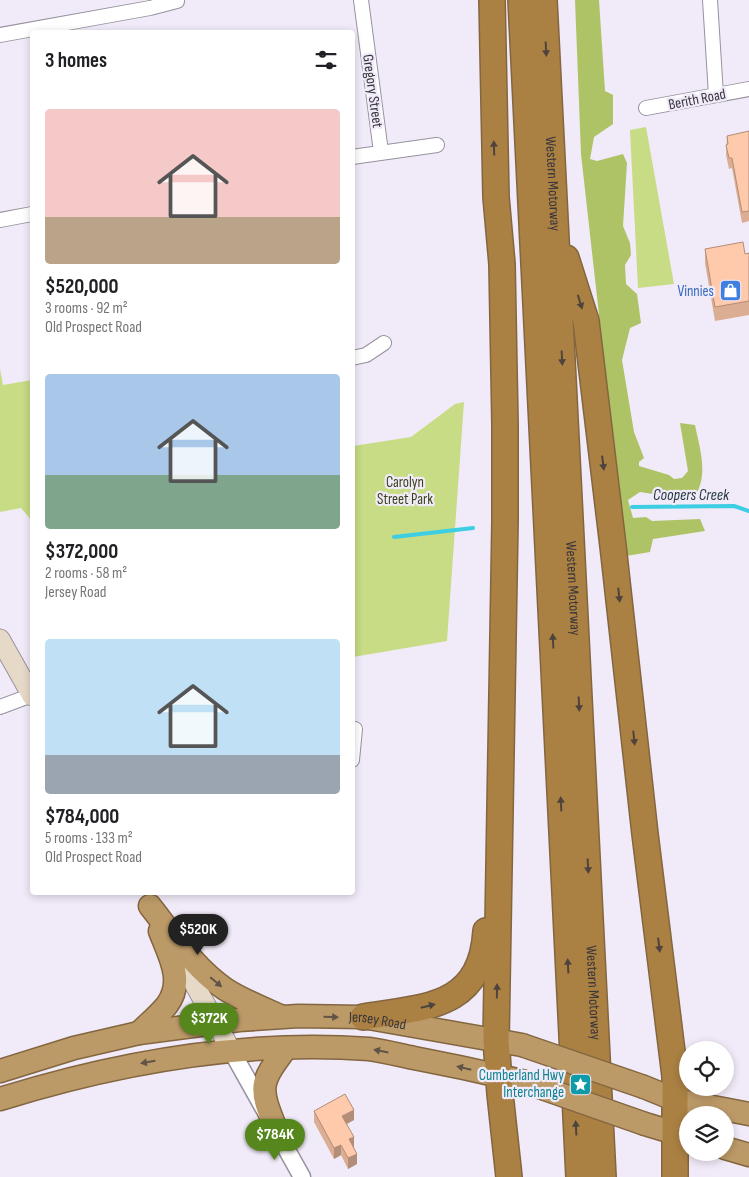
<!DOCTYPE html>
<meta charset="utf-8">
<style>
:root{--surface:#fff;--page:#f6f6f6;--text:#202124;--muted:#757577;--accent:#56871c}
body{margin:0;font-family:"Sofia Sans Condensed",sans-serif;background:var(--page);color:var(--text);height:100vh;display:flex;flex-direction:column;font-size:19px;white-space:nowrap}
*{box-sizing:border-box;margin:0}
p{font-size:16px;color:var(--muted)}
.icon{flex:none;width:28px;height:28px;fill:none;stroke:currentColor;stroke-width:2;stroke-linecap:round;stroke-linejoin:round}
.map{position:relative;flex:1;overflow:hidden}
.drawer{position:absolute;left:30px;top:30px;width:325px;height:865px;display:flex;flex-direction:column;background:var(--surface);border-radius:5px;box-shadow:0 2px 8px #0003}
.drawer>*{flex:none}
.fabs{position:absolute;left:679px;top:1041px;display:grid;gap:10px}
.fabs a{display:grid;place-items:center;width:55px;height:55px;border-radius:50%;background:var(--surface);box-shadow:0 2px 8px #0003;font-size:25px}
.price{position:absolute;translate:-50% -42px;padding:0 11px;border-radius:18px;background:var(--accent);color:#fff;font-size:16px;line-height:32px;filter:drop-shadow(0 1px 2px #0008)}
.price::after{content:'';position:absolute;left:50%;top:30px;width:15px;height:11px;margin-left:-8px;background:inherit;clip-path:polygon(0 0,100% 0,50% 100%)}
.price.on{background:#222;color:#fff}
ul{padding:0;list-style:none}
li{display:grid;align-content:center;gap:10px;height:265px;padding:0 15px}
li span{display:grid;place-items:center;height:155px;border-radius:5px;color:#555}
li>.icon{margin-inline-start:auto}
span .icon{width:90px;height:90px;fill:#fffc;stroke-width:1}
li b{font-size:21px}
h2{display:flex;justify-content:space-between;align-items:center;height:60px;padding:0 15px;font-size:21px}
.map>svg:first-child{display:block}
</style>
<div class="map">
<svg width="749" height="1177" viewBox="0 0 749 1177">
<rect width="100%" height="100%" fill="#f1eaf8"/>
<!-- green -->
<path fill="#c7dc85" d="M 646,127 L 674,284 L 638,288 L 630,130 Z
M 0,369 L 3,385 L 32,380 L 32,521 L 21,508 L 0,512 Z
M 464,402 L 447,641 L 353,657 L 353,446 L 411,437 L 455,404 Z"/>
<!-- forest -->
<path fill="#aec366" d="M 575,0 L 599,0 L 605,91 L 613,95 L 613,124 L 594,137 L 590,159 L 597,161 L 623,154 L 627,163 L 623,226 L 630,243 L 631,255 L 625,265 L 626,284 L 637,294 L 641,323 L 630,328 L 622,360 L 634,432 L 644,458 L 639,462 L 639,466 L 669,475 L 674,479 L 682,478 L 688,471 L 680,423 L 695,425 C 700,450 710,478 692,500 L 640,492 L 628,500 L 633,518 L 646,517 L 652,521 L 700,519 L 705,531 L 653,539 L 650,552 L 626,556 L 581,154 Z"/>
<g fill="none" stroke-linecap="round" stroke-linejoin="round">
<!-- stream -->
<path stroke="#3ecee3" stroke-width="4" d="M 632,507 L 734,506 L 749,511
M 394,537 L 473,528"/>
<defs>
<path id="minor" d="M 361,0 L 381,152
M 710,0 L 716,95
M 0,35 L 150,8 L 177,1 L 177,0
M 646,108 L 749,89
M 352,157 L 437,145
M 0,220 L 32,214
M 352,358 L 366,355 L 384,343
M 0,707 L 32,695
M 352,760 L 355,729"/>
<path id="tertiary" d="M 231,1050 L 302,1177"/>
<path id="secondary" d="M 0,639 L 32,696
M 173,946 L 231,1050"/>
<g id="trunk">
<path d="M 150,906 C 173,935 194,968 225,989 C 242,1000 262,1008 280,1016"/>
<path d="M 139,1033 C 148,1024 159,1015 167,1005 C 185,981 169,955 160,931"/>
<path id="s1" d="M 0,1071 L 74,1048 L 139,1033 L 239,1020 L 298,1016 L 363,1017 L 522,1045"/>
<path d="M 644,1087 L 676,1100 L 749,1114"/>
<path d="M 0,1099 C 119,1062 244,1040 369,1049 C 384,1051 399,1055 414,1058 C 451,1065 488,1073 525,1082"/>
<path d="M 645,1124 L 688,1137"/>
<path d="M 276,1129 C 259,1087 259,1084 286,1048"/>
<path d="M 725,1148 L 749,1155"/>
</g>
<g id="motorway">
<path d="M 492,0 L 496,197 L 502,264 L 505,425 L 505,521 L 496,1040 L 500,1094 L 509,1177"/>
<path d="M 521,0 L 579,1177"/>
<path id="s2" d="M 544,0 L 603,1177"/>
<path d="M 566,258 L 586,321 L 613,546 L 645,834 L 675,1076 L 675,1177"/>
<path d="M 363,1017 C 424,1007 481,1009 486,931"/>
</g>
</defs>
<!-- minor casing -->
<use href="#minor" stroke="#97929e" stroke-width="16"/>
<!-- tertiary casing -->
<use href="#tertiary" stroke="#97929e" stroke-width="19"/>
<!-- secondary casing -->
<use href="#secondary" stroke="#97929e" stroke-width="21"/>
<!-- trunk casing -->
<use href="#trunk" stroke="#836640" stroke-width="25"/>
<!-- motorway casing -->
<use href="#motorway" stroke="#836640" stroke-width="28"/>
<!-- minor -->
<use href="#minor" stroke="#fff" stroke-width="14"/>
<!-- tertiary -->
<use href="#tertiary" stroke="#fff" stroke-width="16"/>
<!-- secondary -->
<use href="#secondary" stroke="#e6d9c7" stroke-width="19"/>
<!-- trunk -->
<use href="#trunk" stroke="#bc9a68" stroke-width="22"/>
<!-- motorway -->
<use href="#motorway" stroke="#ab8143" stroke-width="25"/>
<defs>
<path id="trunk-bridge" d="M 522,1045 L 644,1087
M 525,1082 L 645,1124"/>
</defs>
<!-- trunk-bridge casing -->
<use href="#trunk-bridge" stroke="#836640" stroke-width="25" stroke-linecap="butt"/>
<!-- trunk-bridge -->
<use href="#trunk-bridge" stroke="#bc9a68" stroke-width="22"/>
</g>
<!-- wall -->
<path fill="#dbae93" d="M 749,131 L 749,221 L 742,223 L 732,168 L 729,169 L 726,155 L 727,136 Z
M 705,249 L 745,254 L 749,253 L 749,315 L 715,321 L 705,263 Z
M 314,1111 L 354,1120 L 347,1124 L 354,1147 L 357,1164 L 348,1169 L 341,1155 L 334,1159 L 314,1122 Z"/>
<!-- shaded-wall -->
<path fill="#b28d78" d="M 354,1110 L 354,1120 L 342,1126 L 342,1116 Z
M 354,1137 L 354,1147 L 349,1150 L 349,1139 Z
M 341,1145 L 341,1155 L 334,1159 L 334,1148 Z
M 357,1154 L 357,1164 L 348,1169 L 348,1158 Z"/>
<!-- building -->
<path fill="#ffcaab" stroke="#b28d78" d="M 749,131 L 749,211 L 742,212 L 732,158 L 729,158 L 726,145 L 728,144 L 727,136 Z
M 743,242 L 745,254 L 749,253 L 749,301 L 715,307 L 705,249 Z
M 345,1094 L 354,1110 L 342,1116 L 354,1137 L 349,1139 L 357,1154 L 348,1158 L 341,1145 L 334,1148 L 314,1111 Z"/>
<!-- one-way arrows -->
<defs><path id="oneway-solid" d="M-6-.8H1V-3.2L6.5 0L1 3.2V.8H-6Z" transform="scale(1.25)"/></defs>
<g fill="#4f443d">
<use href="#oneway-solid" transform="translate(546 49) rotate(87)"/>
<use href="#oneway-solid" transform="translate(494 148) rotate(-92)"/>
<use href="#oneway-solid" transform="translate(580 302) rotate(73)"/>
<use href="#oneway-solid" transform="translate(562 358) rotate(87)"/>
<use href="#oneway-solid" transform="translate(603 463) rotate(83)"/>
<use href="#oneway-solid" transform="translate(619 595) rotate(84)"/>
<use href="#oneway-solid" transform="translate(553 641) rotate(-93)"/>
<use href="#oneway-solid" transform="translate(579 704) rotate(87)"/>
<use href="#oneway-solid" transform="translate(634 738) rotate(84)"/>
<use href="#oneway-solid" transform="translate(561 804) rotate(-93)"/>
<use href="#oneway-solid" transform="translate(588 866) rotate(87)"/>
<use href="#oneway-solid" transform="translate(659 945) rotate(83)"/>
<use href="#oneway-solid" transform="translate(568 966) rotate(-93)"/>
<use href="#oneway-solid" transform="translate(497 991) rotate(-89)"/>
<use href="#oneway-solid" transform="translate(428 1006) rotate(-14)"/>
<use href="#oneway-solid" transform="translate(576 1128) rotate(-93)"/>
</g>
<g fill="#605348">
<use href="#oneway-solid" transform="translate(216 982) rotate(40)"/>
<use href="#oneway-solid" transform="translate(331 1017) rotate(1)"/>
<use href="#oneway-solid" transform="translate(381 1051) rotate(-169)"/>
<use href="#oneway-solid" transform="translate(148 1062) rotate(170)"/>
<use href="#oneway-solid" transform="translate(464 1068) rotate(-167)"/>
</g>
<!-- icons -->
<defs>
<symbol id="shop-square" viewBox="-11 -11 22 22"><rect x="-9" y="-9" width="18" height="18" rx="4" fill="#3f7fe0" stroke="#f1eaf8"/><path d="M-5-2.5h2.3a2.7 3.5 0 0 1 5.4 0H5L5.5 6h-11ZM-1.5-2.5h3a1.5 2.3 0 0 0-3 0Z" fill="#fff"/></symbol>
<symbol id="sight-square" viewBox="-11 -11 22 22"><rect x="-9" y="-9" width="18" height="18" rx="4" fill="#0f9aa8" stroke="#f1eaf8"/><path d="M0-6L1.8-2.2L6-1.7L2.9 1.2L3.7 5.4L0 3.3L-3.7 5.4L-2.9 1.2L-6-1.7L-1.8-2.2Z" fill="#fff"/></symbol>
</defs>
<g fill-rule="evenodd">
<use href="#shop-square" x="718" y="278" width="25" height="25"/>
<use href="#sight-square" x="568" y="1072" width="25" height="25"/>
</g>
<g text-anchor="middle" stroke-width="4.5" stroke-linejoin="round" paint-order="stroke">
<!-- street labels -->
<g font-size="15" fill="#38353b" stroke="#f1eaf8">
<text transform="translate(373 91) rotate(82)" y="5">Gregory Street</text>
<text transform="translate(697 99) rotate(-11)" y="5">Berith Road</text>
<text dy="5" stroke="none"><textPath href="#s2" startOffset="184">Western Motorway</textPath></text>
<text dy="5" stroke="none"><textPath href="#s2" startOffset="589">Western Motorway</textPath></text>
<text dy="5" stroke="none"><textPath href="#s2" startOffset="994">Western Motorway</textPath></text>
<text dy="5" stroke="none"><textPath href="#s1" startOffset="384">Jersey Road</textPath></text>
</g>
<!-- shop labels -->
<g font-size="15" fill="#366cbe" stroke="#f1eaf8" text-anchor="end">
<text x="714" y="296">Vinnies</text>
</g>
<!-- park labels -->
<g font-size="15" fill="#3a421b" stroke="#f1eaf8">
<text x="405" y="487">Carolyn<tspan x="405" dy="17">Street Park</tspan></text>
</g>
<!-- culture labels -->
<g font-size="15" fill="#0d838f" stroke="#f1eaf8" text-anchor="end">
<text x="564" y="1080">Cumberland Hwy<tspan x="564" dy="17">Interchange</tspan></text>
</g>
<!-- water labels -->
<g font-size="16" font-style="italic" fill="#1f373b" stroke="#f1eaf8">
<text x="691" y="500">Coopers Creek</text>
</g>
</g>
</svg>
<div class="fabs">
<a><svg class="icon" aria-label="locate" viewBox="0 0 24 24"><circle cx="12" cy="12" r="6"/><path d="M12 2v4M12 18v4M2 12h4M18 12h4"/></svg></a>
<a><svg class="icon" aria-label="layers" viewBox="0 0 24 24"><path d="M12 4l9 5-9 5-9-5zM3 14l9 5 9-5"/></svg></a>
</div>
<b class="price on" style="left:198px;top:956px">$520K</b>
<b class="price" style="left:209px;top:1045px">$372K</b>
<b class="price" style="left:275px;top:1161px">$784K</b>
<section class="drawer">
<h2>3 homes<svg class="icon" aria-label="filters" viewBox="0 0 24 24"><path d="M4 7h16M4 17h16"/><circle cx="9" cy="7" r="2"/><circle cx="15" cy="17" r="2"/></svg></h2>
<ul>
<li><span style="background:linear-gradient(#f6c9c9 70%,#b9a48a 0)"><svg class="icon" aria-label="home" viewBox="0 0 24 24"><path d="M3 11l9-7 9 7M6 9v11h12V9"/></svg></span><div><b>$520,000</b><p>3 rooms · 92 m²</p><p>Old Prospect Road</p></div></li>
<li><span style="background:linear-gradient(#a9c7e8 65%,#7fa58c 0)"><svg class="icon" aria-label="home" viewBox="0 0 24 24"><path d="M3 11l9-7 9 7M6 9v11h12V9"/></svg></span><div><b>$372,000</b><p>2 rooms · 58 m²</p><p>Jersey Road</p></div></li>
<li><span style="background:linear-gradient(#bfe0f5 75%,#9aa5b1 0)"><svg class="icon" aria-label="home" viewBox="0 0 24 24"><path d="M3 11l9-7 9 7M6 9v11h12V9"/></svg></span><div><b>$784,000</b><p>5 rooms · 133 m²</p><p>Old Prospect Road</p></div></li>
</ul>
</section>
</div>
